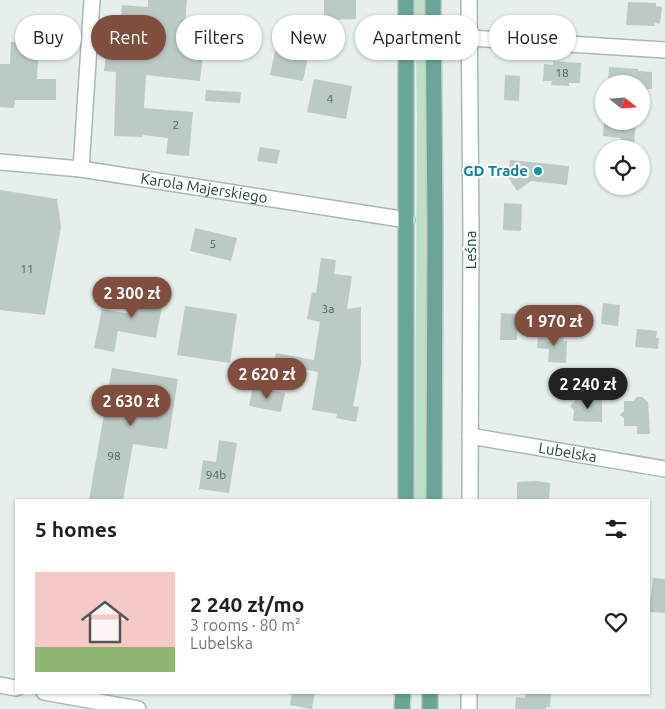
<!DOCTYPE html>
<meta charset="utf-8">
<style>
:root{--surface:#fff;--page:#f2f2f2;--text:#202124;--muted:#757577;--line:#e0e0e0;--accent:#7f4e3f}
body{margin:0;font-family:Ubuntu,sans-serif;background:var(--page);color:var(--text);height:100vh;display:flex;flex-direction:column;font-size:19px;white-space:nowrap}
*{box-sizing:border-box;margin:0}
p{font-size:16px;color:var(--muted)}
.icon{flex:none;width:28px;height:28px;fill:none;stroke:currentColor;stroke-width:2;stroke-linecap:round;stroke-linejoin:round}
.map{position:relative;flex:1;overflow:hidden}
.sheet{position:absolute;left:15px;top:499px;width:635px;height:195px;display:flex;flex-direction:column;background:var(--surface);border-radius:0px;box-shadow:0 1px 4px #0004}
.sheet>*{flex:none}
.hud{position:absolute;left:15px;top:15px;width:635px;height:45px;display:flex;gap:10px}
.needle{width:32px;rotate:107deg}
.fabs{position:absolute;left:595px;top:75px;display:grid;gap:10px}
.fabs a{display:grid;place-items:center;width:55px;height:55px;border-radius:50%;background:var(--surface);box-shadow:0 1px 4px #0004;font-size:25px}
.price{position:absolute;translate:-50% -42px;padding:0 11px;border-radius:18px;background:var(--accent);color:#fff;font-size:16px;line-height:32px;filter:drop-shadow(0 1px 2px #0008)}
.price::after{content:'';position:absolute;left:50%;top:30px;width:15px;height:11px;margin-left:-8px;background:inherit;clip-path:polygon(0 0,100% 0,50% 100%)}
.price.active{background:#222;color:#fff}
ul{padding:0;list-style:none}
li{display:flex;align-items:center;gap:15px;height:125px;padding:0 20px}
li+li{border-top:1px solid var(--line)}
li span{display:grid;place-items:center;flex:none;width:140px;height:100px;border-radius:0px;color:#555}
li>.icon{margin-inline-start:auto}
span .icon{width:60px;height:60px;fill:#fffc;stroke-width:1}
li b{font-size:21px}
h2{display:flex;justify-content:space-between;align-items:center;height:60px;padding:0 20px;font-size:21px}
.pill{padding:0 18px;border-radius:22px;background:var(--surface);box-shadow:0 1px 4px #0004;font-size:18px;line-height:45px}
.pill.active{background:var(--accent);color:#fff}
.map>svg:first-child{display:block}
</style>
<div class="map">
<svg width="665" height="709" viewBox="0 0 665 709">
<rect width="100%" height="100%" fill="#e6efeb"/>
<!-- green -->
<path fill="#bfe0c8" d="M 415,0 L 427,0 L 427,500 L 415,500 L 417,117 Z"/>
<!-- building -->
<path fill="#bbcac4" d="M 148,0 L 187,0 L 183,51 L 203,53 L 200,81 L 146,75 L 144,108 L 193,112 L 189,156 L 166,154 L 168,138 L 143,135 L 143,137 L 114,136 L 116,72 L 104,71 L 108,35 L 119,37 L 122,5 L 148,7 Z
M 324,0 L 356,0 L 356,19 L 324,20 Z
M 628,2 L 656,3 L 656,6 L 662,7 L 660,24 L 655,23 L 654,26 L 626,25 Z
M 11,42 L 39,43 L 37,79 L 56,79 L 56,100 L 15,100 L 14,108 L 0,107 L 0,64 L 10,64 Z
M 275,51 L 308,57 L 303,81 L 270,75 Z
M 553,61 L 581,63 L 580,83 L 569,83 L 569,86 L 551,85 L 552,81 L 543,81 L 544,64 L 553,65 Z
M 609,67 L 638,69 L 638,71 L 652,72 L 652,89 L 641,89 L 641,84 L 608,84 Z
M 505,75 L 520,76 L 519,101 L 504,100 Z
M 314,79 L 352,86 L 346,119 L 307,112 Z
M 206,90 L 241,92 L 240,103 L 205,101 Z
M 604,121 L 636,121 L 634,145 L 620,144 L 621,138 L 603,136 Z
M 260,147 L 280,150 L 277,164 L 257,161 Z
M 510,160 L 569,166 L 567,185 L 531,181 L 517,191 L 508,177 Z
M 0,190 L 57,199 L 61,227 L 45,315 L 0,310 Z
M 504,203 L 522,204 L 521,231 L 503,230 Z
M 195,228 L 237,238 L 231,261 L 190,251 Z
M 321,258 L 336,260 L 334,274 L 352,276 L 347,309 L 361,307 L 361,364 L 353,406 L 359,407 L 356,422 L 336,418 L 337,414 L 312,410 L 318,372 L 274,364 L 276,353 L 314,360 L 320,322 L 307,319 L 312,292 L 316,293 Z
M 136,286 L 165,291 L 156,338 L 118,331 L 114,352 L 94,348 L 102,309 L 131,314 Z
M 603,303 L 620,305 L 618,326 L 601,324 Z
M 185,306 L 237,314 L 230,363 L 177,355 Z
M 501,313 L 518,314 L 517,340 L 500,340 Z
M 637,329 L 657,331 L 656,338 L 659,338 L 658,349 L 635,347 Z
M 538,334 L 564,336 L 563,341 L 567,341 L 566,363 L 548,362 L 549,349 L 537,348 Z
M 112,368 L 178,379 L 167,449 L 133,444 L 123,500 L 89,500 Z
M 253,387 L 285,393 L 281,412 L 249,406 Z
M 637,397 L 642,397 L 648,402 L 650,434 L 637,434 L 637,426 L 624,426 L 624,418 L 620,415 L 624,411 L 624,401 L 633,401 Z
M 577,399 L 602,399 L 602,422 L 573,421 L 574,410 L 570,406 Z
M 219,440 L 237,443 L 229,493 L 199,489 L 203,460 L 216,462 Z
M 536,481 L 550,483 L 549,500 L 517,500 L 517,482 Z
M 653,578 L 665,579 L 665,613 L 649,612 Z
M 292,692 L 315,692 L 312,709 L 290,705 Z
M 526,692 L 551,692 L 550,707 L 546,707 L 546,709 L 515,709 L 516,697 L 525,698 Z"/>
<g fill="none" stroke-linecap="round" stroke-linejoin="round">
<defs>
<g id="minor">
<path d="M 469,0 L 471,232 L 470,500"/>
<path d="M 470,38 L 665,50"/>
<path id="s1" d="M 0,162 L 81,169 L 407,220"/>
<path d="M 81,169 L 92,0"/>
<path id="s2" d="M 470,436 L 665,469"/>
<path d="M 0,685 L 16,688"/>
<path d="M 44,692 L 138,709"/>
<path d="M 469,709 L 469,692"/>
</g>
<path id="major" d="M 433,0 L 435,227 L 434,500
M 406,500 L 406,0
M 402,709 L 403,692
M 430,709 L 430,692"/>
</defs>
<!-- minor casing -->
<use href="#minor" stroke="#a8b8b2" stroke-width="18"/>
<!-- major casing -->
<use href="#major" stroke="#c2cac8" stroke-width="18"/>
<!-- minor -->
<use href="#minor" stroke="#fff" stroke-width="15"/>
<!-- major -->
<use href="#major" stroke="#6aa596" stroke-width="15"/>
</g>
<!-- markers -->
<circle fill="#0f9aa8" stroke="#f7fbf9" stroke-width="2" cx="538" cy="171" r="5"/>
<g text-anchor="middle" stroke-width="4.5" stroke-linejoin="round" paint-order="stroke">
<!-- number labels -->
<g font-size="12" fill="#4a645c">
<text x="562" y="77">18</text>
<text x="330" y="103">4</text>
<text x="176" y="129">2</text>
<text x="213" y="248">5</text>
<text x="27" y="273">11</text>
<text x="328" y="313">3a</text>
<text x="114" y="460">98</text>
<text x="216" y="479">94b</text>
</g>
<!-- culture labels -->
<g font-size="15" font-weight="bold" fill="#0d838f" stroke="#f7fbf9" text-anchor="end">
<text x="528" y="176">GD Trade</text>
</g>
<!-- street labels -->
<g font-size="15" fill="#24423a" stroke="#f7fbf9">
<text dy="5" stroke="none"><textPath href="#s1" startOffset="206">Karola Majerskiego</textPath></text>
<text transform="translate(471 250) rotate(-90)" y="5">Leśna</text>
<text dy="5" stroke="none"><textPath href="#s2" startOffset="99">Lubelska</textPath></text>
</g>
</g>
</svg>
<div class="fabs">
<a><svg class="needle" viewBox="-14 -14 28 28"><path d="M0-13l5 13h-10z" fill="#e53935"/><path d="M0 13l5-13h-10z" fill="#757577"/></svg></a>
<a><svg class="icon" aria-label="locate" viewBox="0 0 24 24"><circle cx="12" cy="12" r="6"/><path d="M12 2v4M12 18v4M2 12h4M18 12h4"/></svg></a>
</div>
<b class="price" style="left:132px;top:319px">2 300 zł</b>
<b class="price" style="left:554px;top:347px">1 970 zł</b>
<b class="price" style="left:267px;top:400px">2 620 zł</b>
<b class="price active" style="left:588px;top:410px">2 240 zł</b>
<b class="price" style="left:131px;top:427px">2 630 zł</b>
<div class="hud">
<a class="pill">Buy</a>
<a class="pill active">Rent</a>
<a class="pill">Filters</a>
<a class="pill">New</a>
<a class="pill">Apartment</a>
<a class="pill">House</a>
</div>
<section class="sheet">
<h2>5 homes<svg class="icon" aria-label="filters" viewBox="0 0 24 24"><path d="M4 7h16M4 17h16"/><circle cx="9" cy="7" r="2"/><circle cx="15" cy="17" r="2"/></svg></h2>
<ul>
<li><span style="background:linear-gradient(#f6c9c9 75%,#8fb573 0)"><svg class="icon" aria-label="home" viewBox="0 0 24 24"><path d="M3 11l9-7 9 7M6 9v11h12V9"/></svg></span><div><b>2 240 zł/mo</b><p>3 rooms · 80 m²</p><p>Lubelska</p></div><svg class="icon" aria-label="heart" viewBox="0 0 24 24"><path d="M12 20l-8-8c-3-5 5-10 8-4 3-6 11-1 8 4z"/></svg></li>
</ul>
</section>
</div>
